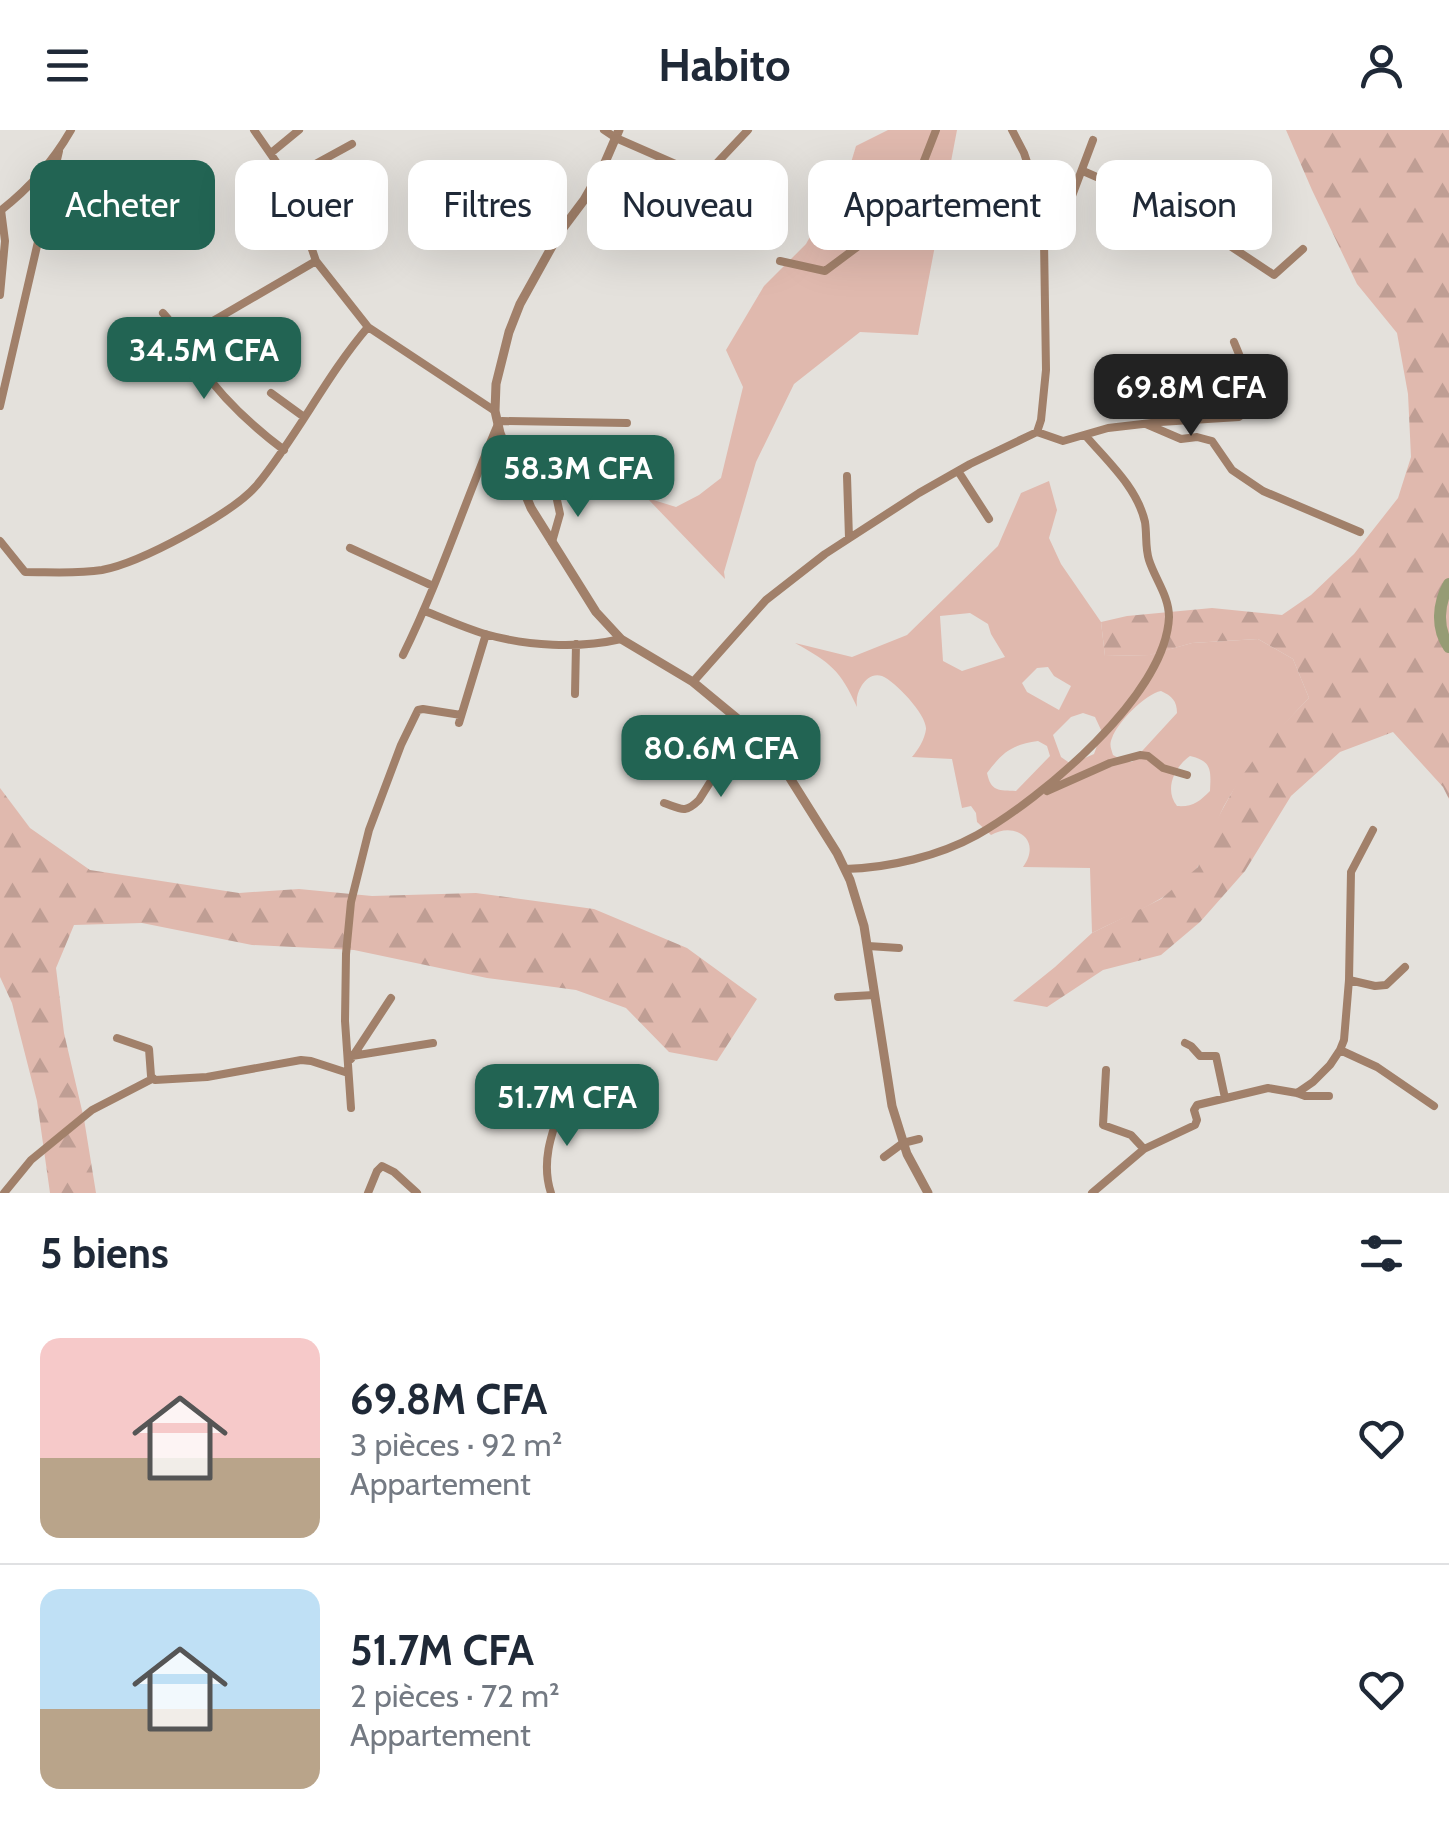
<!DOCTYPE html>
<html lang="fr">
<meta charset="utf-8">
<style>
:root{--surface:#fff;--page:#f6f6f7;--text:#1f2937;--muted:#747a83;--line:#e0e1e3;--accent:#226453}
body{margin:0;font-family:Cabin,sans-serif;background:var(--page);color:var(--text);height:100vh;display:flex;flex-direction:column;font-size:38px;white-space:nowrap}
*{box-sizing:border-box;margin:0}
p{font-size:32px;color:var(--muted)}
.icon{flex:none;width:55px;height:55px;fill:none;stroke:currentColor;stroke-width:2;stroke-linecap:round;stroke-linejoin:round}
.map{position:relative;height:1063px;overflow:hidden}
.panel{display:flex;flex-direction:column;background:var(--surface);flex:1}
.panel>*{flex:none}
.banner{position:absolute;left:30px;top:30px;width:1390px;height:90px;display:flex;gap:20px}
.price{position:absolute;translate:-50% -85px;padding:0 22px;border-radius:20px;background:var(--accent);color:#fff;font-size:32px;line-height:65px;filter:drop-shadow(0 2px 5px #0008)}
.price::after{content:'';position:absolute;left:50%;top:60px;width:30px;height:22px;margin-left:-15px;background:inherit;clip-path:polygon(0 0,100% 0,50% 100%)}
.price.on{background:#222;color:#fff}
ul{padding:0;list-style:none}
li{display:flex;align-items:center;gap:30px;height:250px;padding:0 40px}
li+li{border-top:2px solid var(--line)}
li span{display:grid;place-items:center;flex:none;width:280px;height:200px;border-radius:20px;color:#555}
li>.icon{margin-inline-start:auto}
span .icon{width:120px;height:120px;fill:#fffc;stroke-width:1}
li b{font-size:42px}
h2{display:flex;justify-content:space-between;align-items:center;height:120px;padding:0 40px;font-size:42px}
.pill{padding:0 35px;border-radius:20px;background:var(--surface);box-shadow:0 10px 40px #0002;font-size:35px;line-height:90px}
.pill.on{background:var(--accent);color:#fff}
header{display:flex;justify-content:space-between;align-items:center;height:130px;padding:0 40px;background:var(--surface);font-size:45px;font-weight:800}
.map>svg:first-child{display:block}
</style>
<header><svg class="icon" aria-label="menu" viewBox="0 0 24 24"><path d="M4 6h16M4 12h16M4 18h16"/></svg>Habito<svg class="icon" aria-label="person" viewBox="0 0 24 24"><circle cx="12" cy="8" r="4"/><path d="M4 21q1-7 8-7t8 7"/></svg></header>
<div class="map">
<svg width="1449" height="1063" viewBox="0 0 1449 1063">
<defs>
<pattern id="forest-firs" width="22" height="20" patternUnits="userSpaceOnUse" patternTransform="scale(2.5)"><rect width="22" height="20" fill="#e0b9ae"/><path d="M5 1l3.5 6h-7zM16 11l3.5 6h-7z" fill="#bf9e94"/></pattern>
</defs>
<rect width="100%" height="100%" fill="#e4e1dc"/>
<!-- grass -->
<path fill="#e0b9ae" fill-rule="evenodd" d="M 888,0 L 957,0 L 918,205 L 860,202 L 794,254 L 756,332 L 724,442 L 725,449 L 647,368 L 676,377 L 699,365 L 721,348 L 743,257 L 726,220 L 764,156 L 806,114 L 821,87 L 809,60 L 811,50 L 843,47 L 850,36 L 856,16 Z
M 1049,351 L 1057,380 L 1049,408 L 1061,434 L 1101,492 L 1105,526 L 1149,525 L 1192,513 L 1258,509 L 1293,529 L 1309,568 C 1276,602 1247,635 1224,676 C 1215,693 1207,727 1196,739 C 1170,770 1128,785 1092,803 L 1090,738 L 1023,737 C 1043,709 1014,691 991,705 L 977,692 L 976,683 L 971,676 L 962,678 L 952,629 L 912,627 C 918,620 925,609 926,599 C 927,585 895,551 882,546 C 873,543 866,549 862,555 C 857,563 856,569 857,577 C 840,540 831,533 795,513 L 852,527 L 907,505 L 998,416 L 1021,363 ZM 970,483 L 988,494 L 991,504 L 1005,527 L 962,541 L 943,531 L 940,486 ZM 1048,537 L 1054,546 L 1071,556 L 1059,580 L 1027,562 L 1022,553 L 1037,538 ZM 1161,561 C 1172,566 1177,571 1177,583 L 1132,632 L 1122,630 L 1113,625 C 1111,618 1109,615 1112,608 C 1117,593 1145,564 1161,561 ZM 1083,583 L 1095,587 L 1102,602 L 1094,624 L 1071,634 L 1061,627 L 1053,605 L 1071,587 ZM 1038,611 L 1047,616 L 1050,626 L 1016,661 C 999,660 991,662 987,643 C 1003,622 1011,615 1038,611 ZM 1190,626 C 1212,631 1211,640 1210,661 C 1199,672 1193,677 1177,676 C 1164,660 1174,637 1190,626 Z"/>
<!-- forest -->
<path fill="url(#forest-firs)" d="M 1286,0 L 1449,0 L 1449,669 L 1443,657 L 1393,602 L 1340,622 L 1291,666 L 1245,741 L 1200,792 L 1161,825 L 1103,840 L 1047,877 L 1013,871 L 1055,837 L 1092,803 L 1161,769 L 1198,737 L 1215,693 L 1237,653 L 1267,611 L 1309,568 L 1293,529 L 1258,509 L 1192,513 L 1150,525 L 1105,526 L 1101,492 L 1127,486 L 1212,478 L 1282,485 L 1311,465 L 1354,424 L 1398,368 L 1411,327 L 1408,264 L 1397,203 L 1357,154 L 1312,60 Z
M 0,658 L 30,698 L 90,740 L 239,763 L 299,759 L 372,766 L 476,763 L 594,779 L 687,818 L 757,869 L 717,931 L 669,922 L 626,878 L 576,860 L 487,848 L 354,820 L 252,815 L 142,793 L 74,795 L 56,838 L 64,903 L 84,989 L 96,1063 L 50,1063 L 37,971 L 12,873 L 0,847 Z"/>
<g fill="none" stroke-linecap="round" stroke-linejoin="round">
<!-- river -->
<path stroke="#969c75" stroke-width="12" d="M 1449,454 C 1438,474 1436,498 1449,517"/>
<!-- minor -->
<path stroke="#a1806a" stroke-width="8" d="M 254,0 L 288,49 L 316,131 L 368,197 L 495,281
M 604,0 L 616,8 L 705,47
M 271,23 L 299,0
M 1083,41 L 1115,55 L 1159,80 L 1165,79 L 1193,40
M 288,49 L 352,14
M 1165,79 L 1215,106 L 1274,145 L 1303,119
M 0,81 C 30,58 52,33 71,0
M 666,87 L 748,0
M 1044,111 L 1055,104 L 1061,95 L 1093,10
M 780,131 L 825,141 L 896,88 L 915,54 L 936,0
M 0,165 L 5,111 L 1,80
M 163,183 C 178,199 185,217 199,235 C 222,268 252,296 284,320
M 182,209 L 316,131
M 271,263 L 304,287
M 0,276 L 59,21
M 1160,292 L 1160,275 L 1180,255
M 1146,294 L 1181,309 L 1197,307 L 1212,311 L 1232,340 L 1263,361 L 1360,402
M 1037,302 L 1063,311 L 1108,298 L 1160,292 L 1239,287 C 1244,282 1248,281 1250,273 C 1254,257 1240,227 1234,212
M 958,341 L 989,389
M 847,346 L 849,408
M 0,411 L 25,442 C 51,442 77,444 102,440 C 140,433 232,384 257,355 C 298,305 326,246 368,197
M 552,412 L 560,384 L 557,370
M 350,418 L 433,456
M 425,481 C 445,489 465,498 485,504 C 527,516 578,519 621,509
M 403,525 C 440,450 465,371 498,294 L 502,291 L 627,293
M 693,552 L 766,470 L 825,424 L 919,363 L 970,334 L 1037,302 L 1041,290 L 1046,240 L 1044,111 L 1033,50 L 1024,23 L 1012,0
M 575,564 L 576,514
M 459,593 L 486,504
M 1047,661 L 1110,633 L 1140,625 L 1148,626 L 1163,638 L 1187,645
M 664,673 C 681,679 685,684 699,670 L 746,595
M 845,739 C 889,738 939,726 977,705 C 1041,669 1166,565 1169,487 C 1169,466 1155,449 1149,430 C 1145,418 1147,405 1145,392 C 1137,357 1107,331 1085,305
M 868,816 L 899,818
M 1349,850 L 1375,856 L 1386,855 L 1405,837
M 838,867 L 874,865
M 117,908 L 149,919 L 151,946 L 155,950 L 207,947 L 301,930 L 311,931 L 348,943
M 1185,913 L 1191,916 L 1200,926 L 1216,926 L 1225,968
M 1340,920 L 1377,937 L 1434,976
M 352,926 L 433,913
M 351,929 L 391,868
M 1106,940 L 1103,995 L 1131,1005 L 1144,1019
M 1297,963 L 1313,952 L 1330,935 L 1340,920 L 1344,910 L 1349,850 L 1351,742 L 1373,700
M 351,978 L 345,891 L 346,824 L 351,772 L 369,700 L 401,615 L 418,580 L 423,579 L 461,585
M 884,1027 L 903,1013 L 919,1009
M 4,1063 L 31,1030 L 92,980 L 152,949
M 368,1063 L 377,1041 L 382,1036 L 394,1042 L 417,1063
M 551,1063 C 541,1033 551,1005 561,977
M 1092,1063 L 1144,1019 L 1195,995 L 1197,990 L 1194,980 L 1197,975 L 1268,958 L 1297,963 L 1305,966 L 1329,966"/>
<!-- tertiary -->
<path stroke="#a1806a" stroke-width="9" d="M 619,0 L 603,37 L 584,70 L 560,102 L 520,174 L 509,202 L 496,254 L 495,281 L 500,303 L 531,378 L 596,482 L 621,509 L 693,552 L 756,604 L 783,637 L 837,723 L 850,750 L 864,796 L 892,976 L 907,1024 L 928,1063"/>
</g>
</svg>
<b class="price" style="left:204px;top:272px">34.5M CFA</b>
<b class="price on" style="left:1191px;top:309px">69.8M CFA</b>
<b class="price" style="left:578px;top:390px">58.3M CFA</b>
<b class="price" style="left:721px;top:670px">80.6M CFA</b>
<b class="price" style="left:567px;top:1019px">51.7M CFA</b>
<div class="banner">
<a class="pill on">Acheter</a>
<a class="pill">Louer</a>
<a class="pill">Filtres</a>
<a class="pill">Nouveau</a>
<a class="pill">Appartement</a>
<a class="pill">Maison</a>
</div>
</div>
<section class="panel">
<h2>5 biens<svg class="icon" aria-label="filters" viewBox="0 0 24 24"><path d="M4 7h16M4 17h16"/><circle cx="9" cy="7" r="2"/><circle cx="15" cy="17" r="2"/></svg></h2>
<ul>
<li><span style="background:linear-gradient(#f6c9c9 60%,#b9a48a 0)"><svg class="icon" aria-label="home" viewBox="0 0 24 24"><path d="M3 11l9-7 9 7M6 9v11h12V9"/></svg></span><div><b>69.8M CFA</b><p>3 pièces · 92 m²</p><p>Appartement</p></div><svg class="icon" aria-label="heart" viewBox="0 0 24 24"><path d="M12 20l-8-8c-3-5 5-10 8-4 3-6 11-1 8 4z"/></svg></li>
<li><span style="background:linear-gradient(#bfe0f5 60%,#b9a48a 0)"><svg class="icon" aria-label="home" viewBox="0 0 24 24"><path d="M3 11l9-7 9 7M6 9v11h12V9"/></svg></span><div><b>51.7M CFA</b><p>2 pièces · 72 m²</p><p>Appartement</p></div><svg class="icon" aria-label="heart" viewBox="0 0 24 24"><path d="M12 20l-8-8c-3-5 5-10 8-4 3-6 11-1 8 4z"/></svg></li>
</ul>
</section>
